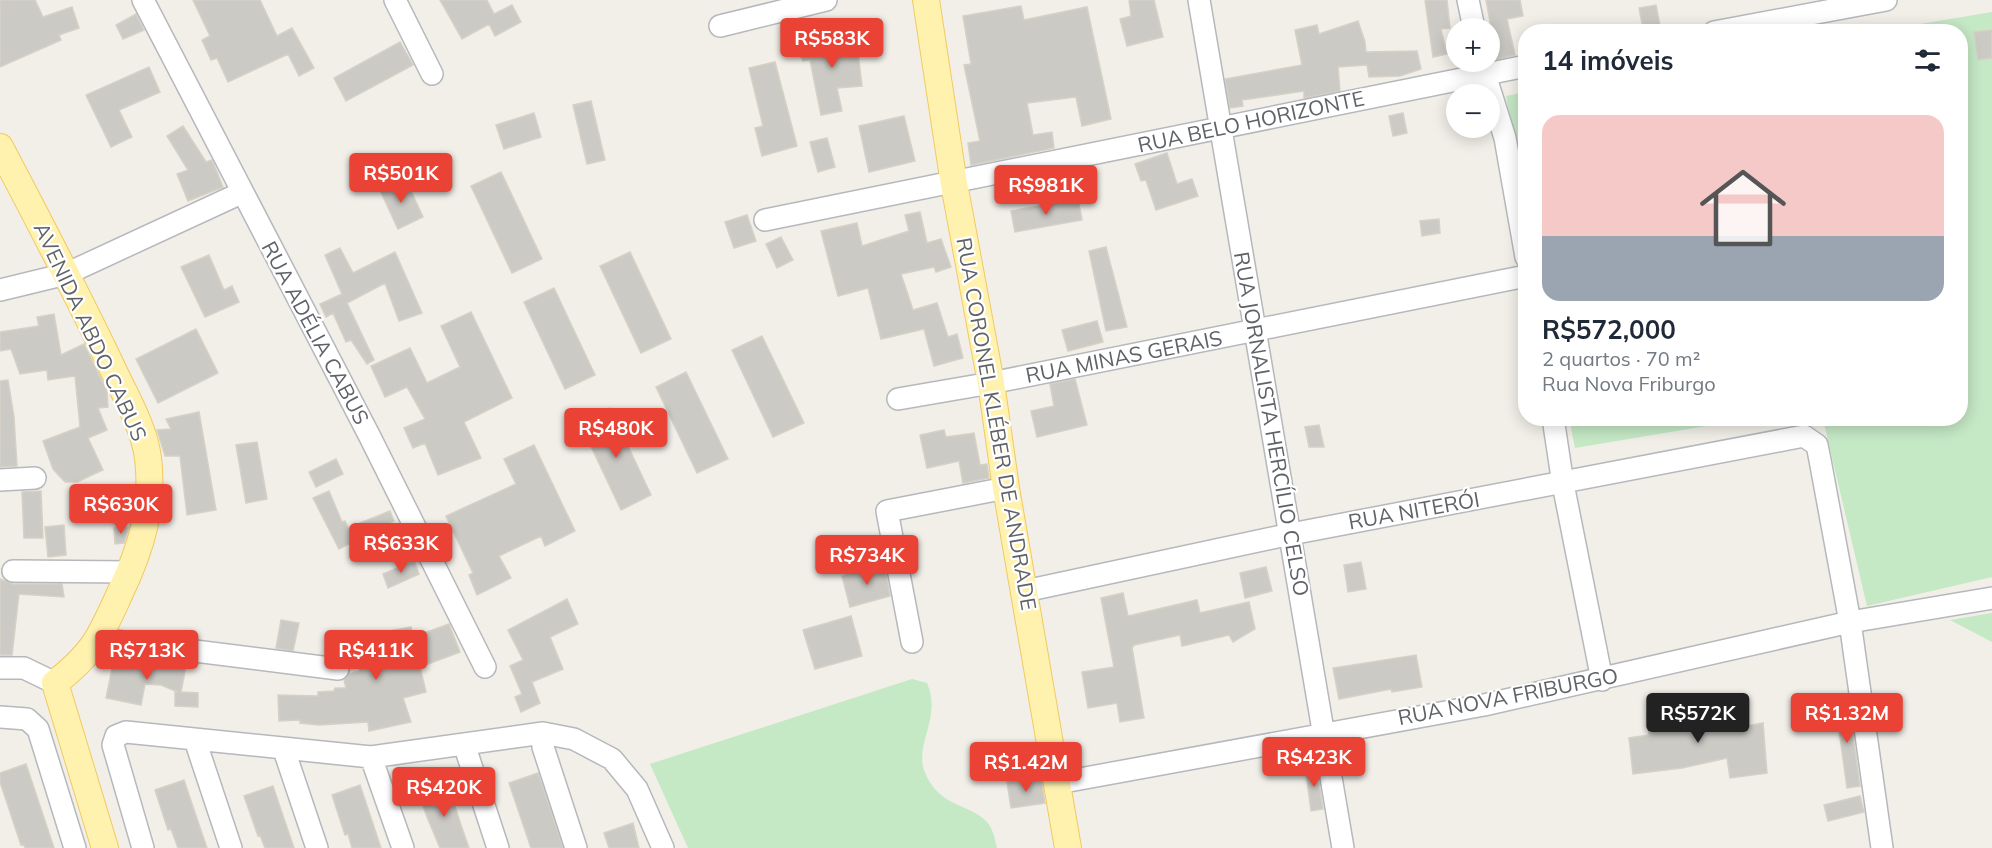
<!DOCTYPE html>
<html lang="pt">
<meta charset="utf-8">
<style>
:root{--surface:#fff;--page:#f6f6f7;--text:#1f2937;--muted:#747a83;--accent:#ea4335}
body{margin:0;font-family:Mulish,sans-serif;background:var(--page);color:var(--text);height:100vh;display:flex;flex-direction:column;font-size:22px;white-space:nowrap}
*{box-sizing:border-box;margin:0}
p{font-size:20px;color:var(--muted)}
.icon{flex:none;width:33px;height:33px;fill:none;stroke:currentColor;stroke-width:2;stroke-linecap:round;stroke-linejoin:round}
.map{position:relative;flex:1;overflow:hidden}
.details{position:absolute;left:1518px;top:24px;width:450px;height:402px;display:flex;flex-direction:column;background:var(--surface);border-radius:24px;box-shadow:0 3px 15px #0003}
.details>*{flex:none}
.buttons{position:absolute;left:1446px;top:18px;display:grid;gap:12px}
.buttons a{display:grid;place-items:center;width:54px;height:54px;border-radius:50%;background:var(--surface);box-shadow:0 3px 15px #0003;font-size:30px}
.price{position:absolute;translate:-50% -51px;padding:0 14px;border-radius:6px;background:var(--accent);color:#fff;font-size:20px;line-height:39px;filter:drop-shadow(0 2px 3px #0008)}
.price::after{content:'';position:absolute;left:50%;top:36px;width:18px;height:14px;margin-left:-9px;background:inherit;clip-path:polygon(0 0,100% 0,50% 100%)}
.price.active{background:#222;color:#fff}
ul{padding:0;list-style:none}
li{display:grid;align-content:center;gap:12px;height:318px;padding:0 24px}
li span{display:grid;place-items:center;height:186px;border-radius:18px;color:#555}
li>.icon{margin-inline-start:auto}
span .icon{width:108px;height:108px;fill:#fffc;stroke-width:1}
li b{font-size:26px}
h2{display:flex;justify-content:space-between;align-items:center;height:72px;padding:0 24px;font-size:26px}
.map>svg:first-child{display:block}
</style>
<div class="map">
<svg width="1992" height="848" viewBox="0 0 1992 848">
<rect width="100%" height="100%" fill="#f1efe8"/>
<!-- green -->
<path fill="#c5e8c5" d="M 1992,12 L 1992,577 L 1867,606 L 1823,419 L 1960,418 L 1960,32 L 1878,31 Z
M 1525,92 L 1525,196 L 1506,96 Z
M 1569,418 L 1748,418 L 1748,419 L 1575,448 Z
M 1992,613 L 1992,642 L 1950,620 Z
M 912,679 L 927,683 C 942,718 915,742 924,770 C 937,807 969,803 987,822 C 993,829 995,839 997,848 L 688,848 L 650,764 Z"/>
<!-- building -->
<path fill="#cccac5" stroke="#d6d1c6" stroke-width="1.5" d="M 0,0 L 35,0 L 43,17 L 72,7 L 79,28 L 59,35 L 61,40 L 0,67 Z
M 193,0 L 260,0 L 277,36 L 292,28 L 314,68 L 299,76 L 288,54 L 228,82 L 217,58 L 211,60 L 202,40 L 210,36 Z
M 440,0 L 487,0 L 494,14 L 512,5 L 521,22 L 495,36 L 489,24 L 462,39 Z
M 1129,0 L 1154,0 L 1163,37 L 1127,46 L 1120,19 L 1131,16 Z
M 1425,0 L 1447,0 L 1450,28 L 1441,29 L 1447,54 L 1433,57 Z
M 1486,0 L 1520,0 L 1523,16 L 1507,19 L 1515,55 L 1497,59 Z
M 1656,5 L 1660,26 L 1643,29 L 1639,8 Z
M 1021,6 L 1024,20 L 1087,7 L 1111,119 L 1082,126 L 1076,97 L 1027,103 L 1033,135 L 1052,132 L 1054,148 L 971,165 L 968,143 L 980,141 L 964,65 L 971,64 L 963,16 Z
M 136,14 L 144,30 L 123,39 L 116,25 Z
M 1358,21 L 1365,42 L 1366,52 L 1417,51 L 1421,69 L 1400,76 L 1369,77 L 1367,65 L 1338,67 L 1340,91 L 1304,98 L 1304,91 L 1242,100 L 1243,106 L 1230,108 L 1225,79 L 1302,65 L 1295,30 L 1317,25 L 1319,34 Z
M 1992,30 L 1992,58 L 1978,60 L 1974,32 Z
M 856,36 L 862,86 L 837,88 L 842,111 L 821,115 L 810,60 L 803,61 L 795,44 Z
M 400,42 L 413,65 L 346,101 L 334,78 Z
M 775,62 L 797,146 L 762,156 L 755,128 L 763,126 L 749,68 Z
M 149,67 L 160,92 L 119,110 L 132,137 L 111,147 L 86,95 Z
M 591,101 L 605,160 L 587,164 L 573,105 Z
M 534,113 L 541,137 L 504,149 L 496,125 Z
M 1403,113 L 1407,133 L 1393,136 L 1389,116 Z
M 904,116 L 915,161 L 869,172 L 859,126 Z
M 183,126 L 206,162 L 212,160 L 223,187 L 188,201 L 177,174 L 188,170 L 167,136 Z
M 827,138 L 835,167 L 818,172 L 810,142 Z
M 1167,153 L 1177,184 L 1192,179 L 1198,196 L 1156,210 L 1146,180 L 1141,181 L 1135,164 Z
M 501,172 L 542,259 L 512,273 L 471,186 Z
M 405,178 L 423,217 L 398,229 L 380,190 Z
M 1078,199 L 1082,220 L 1015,232 L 1011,211 Z
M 920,212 L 927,243 L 941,239 L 951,267 L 936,272 L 934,267 L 901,274 L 913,310 L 937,303 L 948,337 L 957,334 L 963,358 L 934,366 L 924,329 L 881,339 L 868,288 L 838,296 L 821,231 L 857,223 L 862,246 L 909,231 L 905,215 Z
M 747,215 L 756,241 L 734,248 L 725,222 Z
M 1439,219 L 1440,233 L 1422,236 L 1420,221 Z
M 781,237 L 793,260 L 777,268 L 766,244 Z
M 1106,247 L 1127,327 L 1106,331 L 1089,251 Z
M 340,248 L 353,273 L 395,252 L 422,313 L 399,321 L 385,283 L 347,303 L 374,360 L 367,364 L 351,340 L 346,342 L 333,313 L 326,317 L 320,304 L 342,294 L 325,255 Z
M 630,252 L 671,339 L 641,353 L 600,266 Z
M 209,255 L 224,290 L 232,286 L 239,302 L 205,317 L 181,267 Z
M 554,288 L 595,375 L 565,389 L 524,302 Z
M 471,312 L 512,398 L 464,422 L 481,458 L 438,475 L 425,443 L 413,448 L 404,428 L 425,419 L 407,387 L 385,397 L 371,366 L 410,348 L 427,383 L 460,367 L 441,326 Z
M 54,314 L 61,355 L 84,344 L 107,391 L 108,407 L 98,408 L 107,430 L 88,438 L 103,470 L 77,482 L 65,482 L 53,469 L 43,441 L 80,427 L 75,376 L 48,380 L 47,370 L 20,374 L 11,349 L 0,351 L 0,332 L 39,326 L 37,317 Z
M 1097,321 L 1103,342 L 1068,351 L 1062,330 Z
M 196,329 L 218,373 L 158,403 L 136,359 Z
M 762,336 L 804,423 L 773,437 L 732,350 Z
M 686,372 L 728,459 L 697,473 L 656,387 Z
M 1075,379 L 1087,425 L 1037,437 L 1031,411 L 1054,406 L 1050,384 Z
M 8,380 L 14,417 L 17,466 L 0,467 L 0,381 Z
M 610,408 L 651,495 L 621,510 L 580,423 Z
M 199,412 L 216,510 L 187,515 L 180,456 L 165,456 L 157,430 L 171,429 L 166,419 Z
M 1319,425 L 1324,447 L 1309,447 L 1305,427 Z
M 944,430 L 946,437 L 974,433 L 980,465 L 987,464 L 989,478 L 963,483 L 959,461 L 927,468 L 920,435 Z
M 257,442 L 267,499 L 246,503 L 236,445 Z
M 534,445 L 575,531 L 545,546 L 541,536 L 499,556 L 511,578 L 477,595 L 469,575 L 473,573 L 446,516 L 516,484 L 504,459 Z
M 336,459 L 343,474 L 316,487 L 309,472 Z
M 41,491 L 43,538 L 24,538 L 22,492 Z
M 329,491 L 342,522 L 345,521 L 348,528 L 390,511 L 394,521 L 339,549 L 313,498 Z
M 64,525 L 66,555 L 48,557 L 45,527 Z
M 129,527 L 124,543 L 115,544 L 114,528 Z
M 414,561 L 419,574 L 388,588 L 383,574 Z
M 1361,562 L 1366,589 L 1348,592 L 1344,565 Z
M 884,564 L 890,596 L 850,607 L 842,576 Z
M 1266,567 L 1272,591 L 1245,598 L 1240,573 Z
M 0,579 L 13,584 L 62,584 L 64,597 L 19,594 L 12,655 L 0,655 Z
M 1123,593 L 1128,616 L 1197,600 L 1200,613 L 1249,602 L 1255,629 L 1233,642 L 1229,635 L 1182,646 L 1180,635 L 1134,645 L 1132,648 L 1144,718 L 1120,722 L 1117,703 L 1088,708 L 1082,672 L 1114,667 L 1101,598 Z
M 567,599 L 578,624 L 550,637 L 563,669 L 532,682 L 540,703 L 521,712 L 515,697 L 522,694 L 510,666 L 523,660 L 508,630 Z
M 851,616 L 862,656 L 815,669 L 803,630 Z
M 281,620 L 299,623 L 293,651 L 276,648 Z
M 449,624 L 460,652 L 420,667 L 426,692 L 403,698 L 411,722 L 369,731 L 368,722 L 319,725 L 300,723 L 300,720 L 279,721 L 278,695 L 318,696 L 318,692 L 334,691 L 335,688 L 346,688 L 344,680 L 349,674 L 360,671 L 353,638 L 411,627 L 413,637 Z
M 115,654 L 132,656 L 130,663 L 186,666 L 181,692 L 198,693 L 198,707 L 175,706 L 175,692 L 178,692 L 161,685 L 145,684 L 141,705 L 106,698 Z
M 1416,655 L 1422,687 L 1392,692 L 1391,689 L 1339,699 L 1333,668 Z
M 1848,699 L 1860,786 L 1847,788 L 1835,701 Z
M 1718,706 L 1721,731 L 1763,723 L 1767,773 L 1730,778 L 1727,758 L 1682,768 L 1633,774 L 1629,738 L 1649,735 L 1647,714 Z
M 26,764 L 54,848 L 25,848 L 24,844 L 21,845 L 0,782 L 0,773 Z
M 1316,764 L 1323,809 L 1311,811 L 1305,765 Z
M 538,773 L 544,790 L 563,848 L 531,848 L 509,783 Z
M 1041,778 L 1045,803 L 1011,808 L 1007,782 Z
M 184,780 L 190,798 L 207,848 L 178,848 L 171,829 L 168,830 L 155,790 Z
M 360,785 L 381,848 L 352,848 L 348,834 L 345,835 L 332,795 Z
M 448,785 L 461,825 L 469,848 L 440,848 L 427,817 L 419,795 Z
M 273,786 L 279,804 L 294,848 L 265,848 L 260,835 L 258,836 L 244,796 Z
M 1860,796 L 1864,812 L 1828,821 L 1824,805 Z
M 633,823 L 639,848 L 609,848 L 604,833 Z"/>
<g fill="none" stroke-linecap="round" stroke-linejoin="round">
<defs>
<path id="minor" d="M 143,0 L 369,435 L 485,667
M 395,0 L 432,74
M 1199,0 L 1343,848
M 1468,0 L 1474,28
M 720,26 L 826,0
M 1714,32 L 1886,0
M 1481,62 L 1505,138 L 1526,257
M 765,220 L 1526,66
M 0,290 L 66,274 L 241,193
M 898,399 L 991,383 L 1526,276
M 1553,418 L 1563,484 L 1602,680
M 0,480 L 35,478
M 13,571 L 130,572
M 1025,591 L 1291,534 L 1804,436 L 1817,445 L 1820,460 L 1850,622 L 1882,848
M 99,639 L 338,669
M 912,642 L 887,511 L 1006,488
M 0,668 L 24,668 L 55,683
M 0,717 L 27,719 L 38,729 L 75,848
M 543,733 L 543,747 L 576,848
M 195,740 L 231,848
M 464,744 L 498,848
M 284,750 L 317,848
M 371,757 L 403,848
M 1058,783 L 1484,705 L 1850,622 L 1992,598
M 143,848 L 113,745 L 116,736 L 126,732 L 371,757 L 543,733 L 574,739 L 612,759 L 637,789 L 663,848"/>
<path id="major" d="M 926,0 L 954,184 L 991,383 L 1006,488 L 1068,848
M 0,147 C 38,219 76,292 111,365 C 124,394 144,426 148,458 C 154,507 141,549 120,593 C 100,637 94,653 55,683 L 105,848"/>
</defs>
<!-- minor casing -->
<use href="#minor" stroke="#b5b8bc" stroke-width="24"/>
<!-- major casing -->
<use href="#major" stroke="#f2c960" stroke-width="28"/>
<!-- minor -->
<use href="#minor" stroke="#fff" stroke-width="21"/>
<!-- major -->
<use href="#major" stroke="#fff2af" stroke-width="26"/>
</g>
<g text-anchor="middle" stroke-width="4.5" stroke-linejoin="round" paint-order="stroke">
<!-- street labels -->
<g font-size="21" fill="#5f6368" stroke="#fff">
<text transform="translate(1251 122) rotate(-12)" y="7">RUA BELO HORIZONTE</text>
<text transform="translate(90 332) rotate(65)" y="7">AVENIDA ABDO CABUS</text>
<text transform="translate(315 333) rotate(62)" y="7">RUA ADÉLIA CABUS</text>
<text transform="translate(1124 357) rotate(-11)" y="7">RUA MINAS GERAIS</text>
<text transform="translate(996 424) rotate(80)" y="7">RUA CORONEL KLÉBER DE ANDRADE</text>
<text transform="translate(1271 424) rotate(80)" y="7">RUA JORNALISTA HERCÍLIO CELSO</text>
<text transform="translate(1414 511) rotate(-10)" y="7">RUA NITERÓI</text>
<text transform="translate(1508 697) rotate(-11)" y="7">RUA NOVA FRIBURGO</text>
</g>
</g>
</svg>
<div class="buttons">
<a>+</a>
<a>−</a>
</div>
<b class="price" style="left:832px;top:69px">R$583K</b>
<b class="price" style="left:401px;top:204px">R$501K</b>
<b class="price" style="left:1046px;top:216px">R$981K</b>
<b class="price" style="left:616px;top:459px">R$480K</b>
<b class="price" style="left:121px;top:535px">R$630K</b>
<b class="price" style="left:401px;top:574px">R$633K</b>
<b class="price" style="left:867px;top:586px">R$734K</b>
<b class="price" style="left:147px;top:681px">R$713K</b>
<b class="price" style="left:376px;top:681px">R$411K</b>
<b class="price active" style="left:1698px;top:744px">R$572K</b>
<b class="price" style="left:1847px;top:744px">R$1.32M</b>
<b class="price" style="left:1314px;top:788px">R$423K</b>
<b class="price" style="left:1026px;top:793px">R$1.42M</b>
<b class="price" style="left:444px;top:818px">R$420K</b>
<section class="details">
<h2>14 imóveis<svg class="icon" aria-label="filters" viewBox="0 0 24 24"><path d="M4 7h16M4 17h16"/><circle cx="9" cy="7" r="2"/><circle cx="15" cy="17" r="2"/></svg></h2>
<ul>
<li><span style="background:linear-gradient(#f6c9c9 65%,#9aa5b1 0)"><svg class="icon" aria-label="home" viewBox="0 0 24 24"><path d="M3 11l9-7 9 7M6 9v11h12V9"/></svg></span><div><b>R$572,000</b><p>2 quartos · 70 m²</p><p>Rua Nova Friburgo</p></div></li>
</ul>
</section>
</div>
